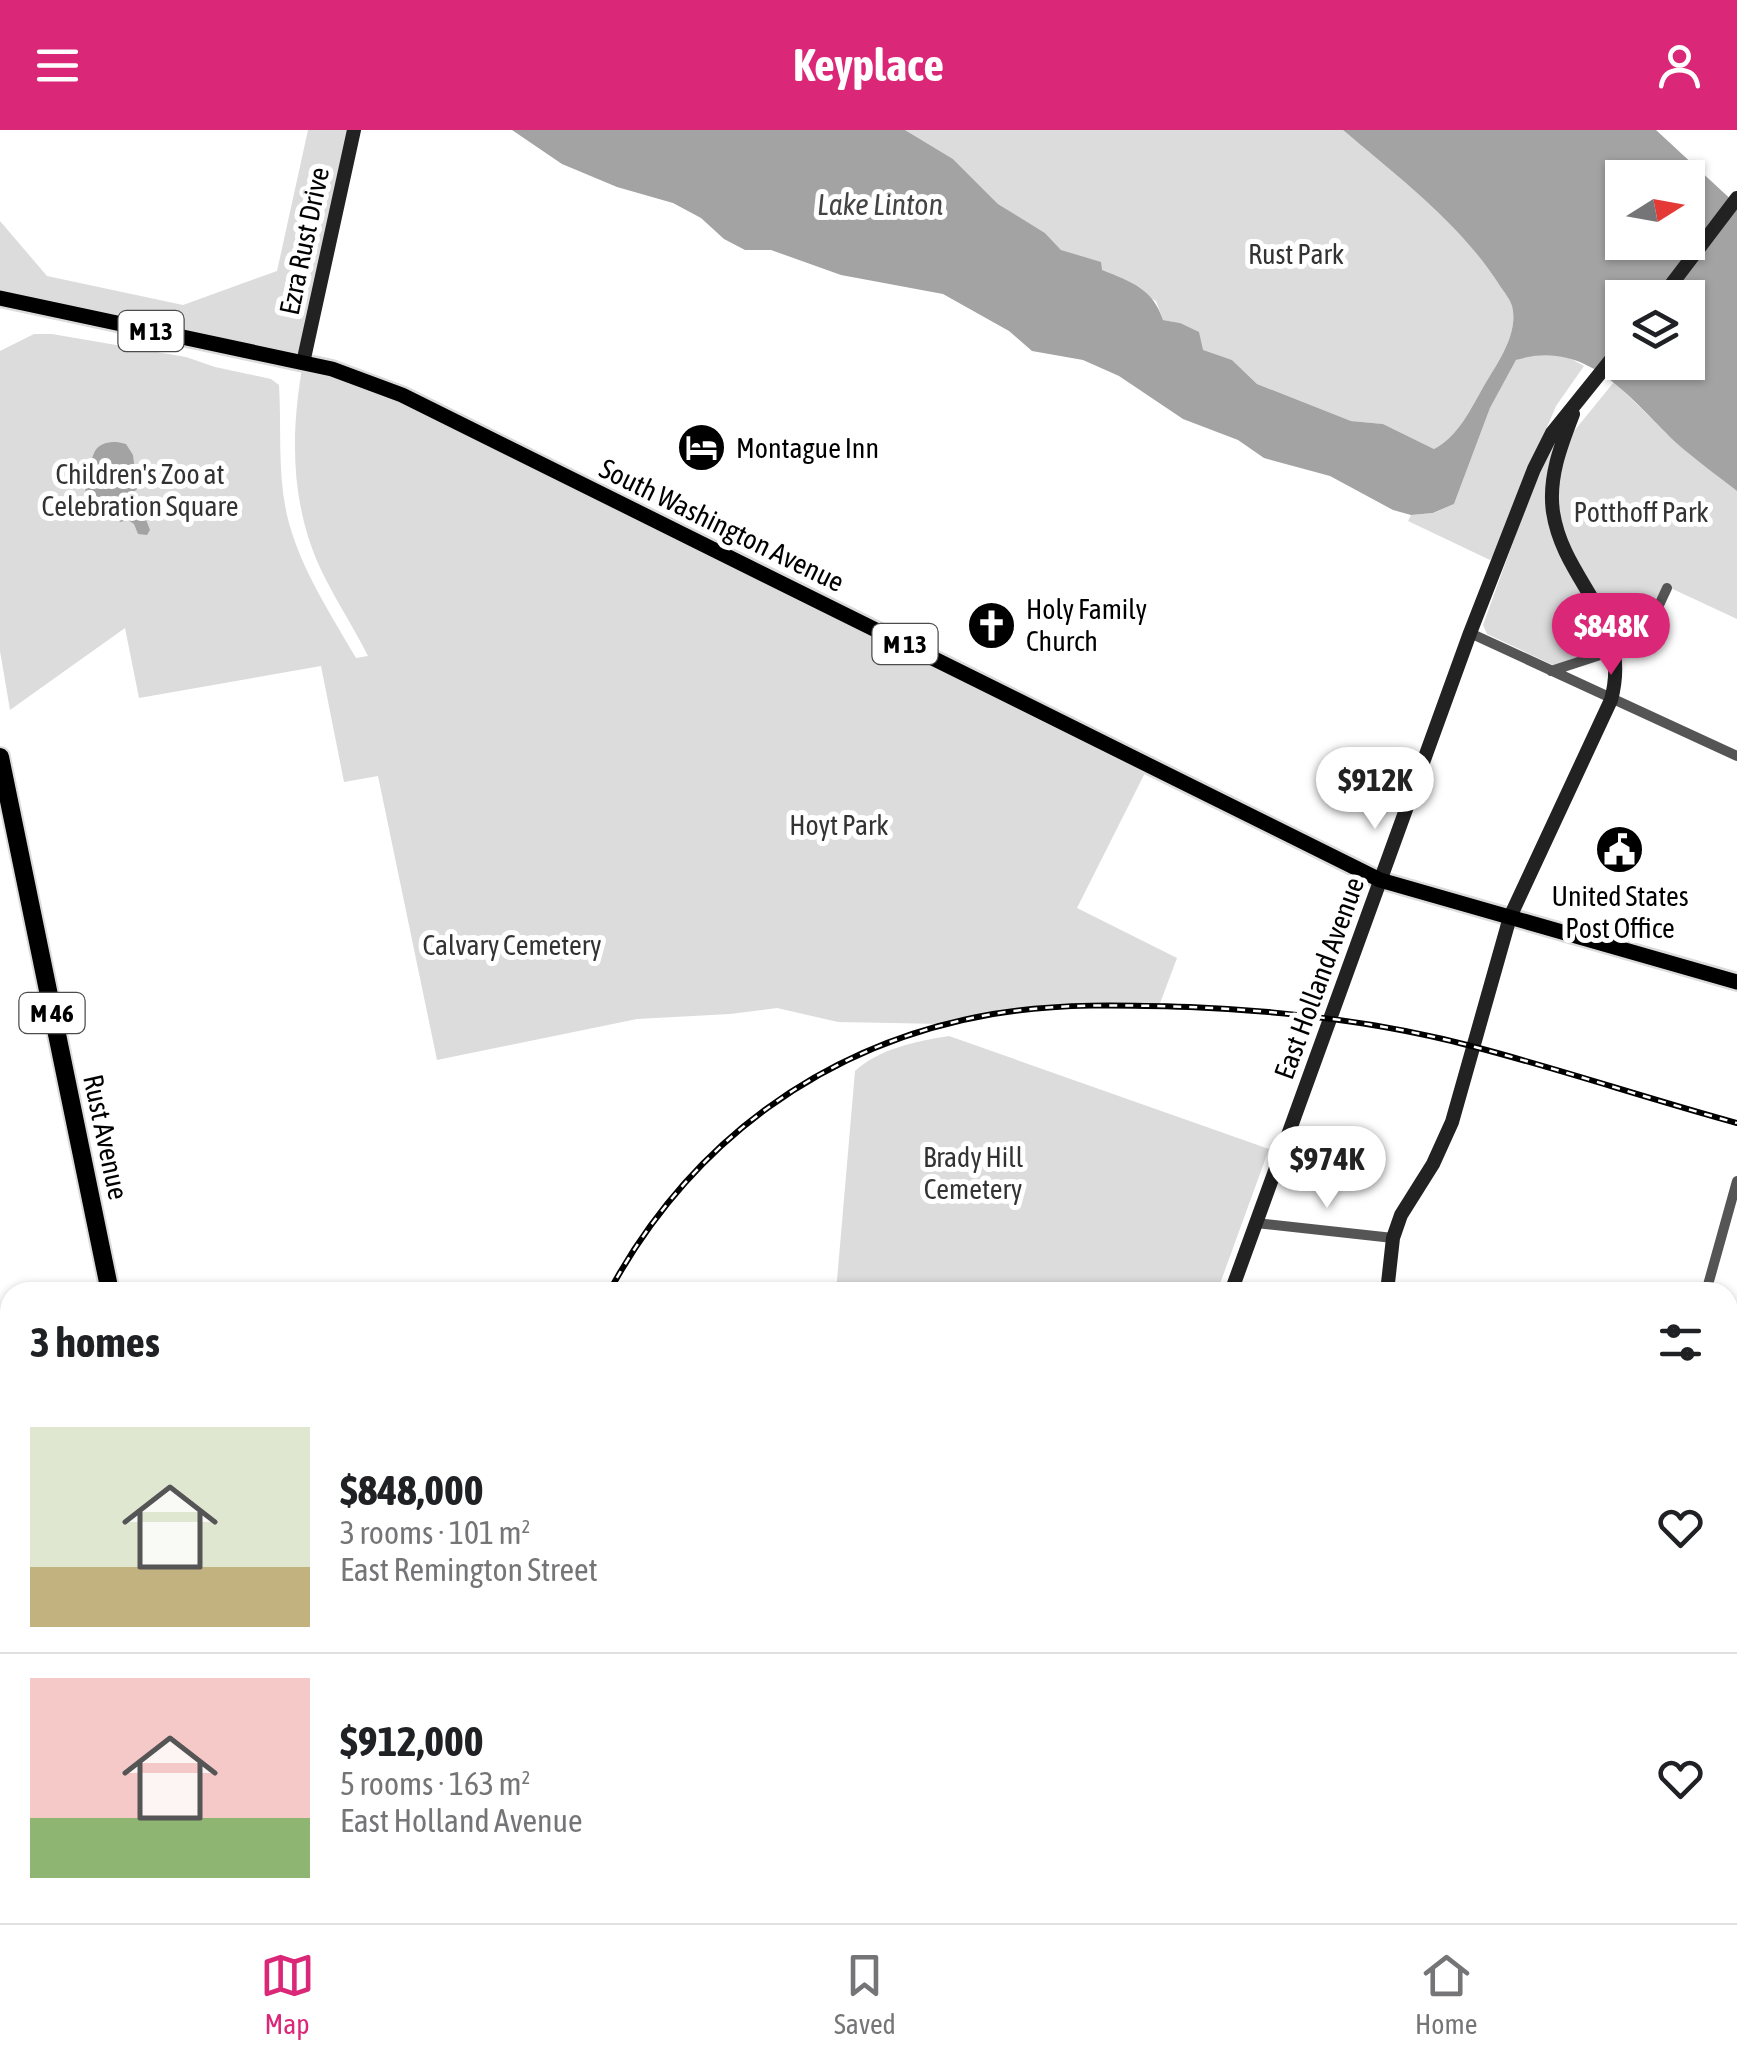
<!DOCTYPE html>
<meta charset="utf-8">
<style>
:root{--surface:#fff;--page:#f6f6f6;--text:#202124;--muted:#757577;--line:#e0e0e0;--accent:#db2777}
body{margin:0;font-family:"Asap Condensed",sans-serif;background:var(--page);color:var(--text);height:100vh;display:flex;flex-direction:column;font-size:38px;white-space:nowrap}
*{box-sizing:border-box;margin:0}
p{font-size:32px;color:var(--muted)}
.icon{flex:none;width:55px;height:55px;fill:none;stroke:currentColor;stroke-width:2;stroke-linecap:round;stroke-linejoin:round}
.map{position:relative;flex:1;overflow:hidden}
.panel{position:absolute;left:0px;top:1152px;width:1738px;height:642px;display:flex;flex-direction:column;background:var(--surface);border-radius:30px 30px 0 0;box-shadow:0 2px 8px #0004}
.panel>*{flex:none}
.needle{width:65px;rotate:79deg}
.buttons{position:absolute;left:1605px;top:30px;display:grid;gap:20px}
.buttons a{display:grid;place-items:center;width:100px;height:100px;border-radius:0px;background:var(--surface);box-shadow:0 2px 8px #0004;font-size:50px}
.price{position:absolute;translate:-50% -85px;padding:0 22px;border-radius:35px;background:#fff;color:#222;font-size:32px;line-height:65px;filter:drop-shadow(0 2px 5px #0008)}
.price::after{content:'';position:absolute;left:50%;top:60px;width:30px;height:22px;margin-left:-15px;background:inherit;clip-path:polygon(0 0,100% 0,50% 100%)}
.price.current{background:var(--accent);color:#fff}
ul{padding:0;list-style:none}
li{display:flex;align-items:center;gap:30px;height:250px;padding:0 30px}
li+li{border-top:2px solid var(--line)}
li span{display:grid;place-items:center;flex:none;width:280px;height:200px;border-radius:0px;color:#555}
li>.icon{margin-inline-start:auto}
span .icon{width:120px;height:120px;fill:#fffc;stroke-width:1}
li b{font-size:42px}
h2{display:flex;justify-content:space-between;align-items:center;height:120px;padding:0 30px;font-size:42px}
header{display:flex;justify-content:space-between;align-items:center;height:130px;padding:0 30px;background:var(--accent);color:#fff;font-size:45px;font-weight:700}
.dock{display:flex;justify-content:space-around;align-items:center;height:140px;border-top:2px solid var(--line);background:var(--surface);font-size:28px;color:var(--muted)}
.dock a{display:grid;justify-items:center;gap:5px}
.dock .current{color:var(--accent)}
.map>svg:first-child{display:block}
</style>
<header><svg class="icon" aria-label="menu" viewBox="0 0 24 24"><path d="M4 6h16M4 12h16M4 18h16"/></svg>Keyplace<svg class="icon" aria-label="person" viewBox="0 0 24 24"><circle cx="12" cy="8" r="4"/><path d="M4 21q1-7 8-7t8 7"/></svg></header>
<div class="map">
<svg width="1737" height="1793" viewBox="0 0 1737 1793">
<rect width="100%" height="100%" fill="#fff"/>
<!-- green -->
<path fill="#dcdcdc" d="M 308,0 L 354,0 L 303,233 L 332,239 L 1149,635 L 1077,778 L 1177,828 L 1159,876 L 1054,877 L 945,894 L 838,892 L 777,878 L 730,884 L 637,889 L 437,930 L 378,646 L 344,652 L 321,536 L 139,568 L 125,498 L 10,580 L 0,521 L 0,221 L 34,204 L 52,204 L 186,227 L 215,237 L 271,249 L 279,255 C 282,303 276,356 292,403 C 306,447 333,488 356,528 L 368,526 C 352,494 331,463 317,431 C 290,367 291,300 303,233 L 0,168 L 0,91 L 47,146 L 183,175 L 277,141 Z
M 905,0 L 1343,0 C 1398,47 1461,94 1500,156 C 1504,162 1510,169 1512,176 C 1519,203 1498,232 1485,254 C 1471,278 1459,306 1434,319 L 1383,294 L 1351,291 L 1257,254 L 1232,230 L 1202,221 L 1180,193 L 1163,190 L 1156,171 L 1061,120 L 1045,103 L 998,74 L 953,29 Z
M 1540,223 L 1566,226 L 1584,236 L 1556,276 L 1492,427 L 1490,430 L 1408,391 L 1411,385 L 1434,383 L 1454,374 L 1490,278 L 1516,230 Z
M 1614,252 L 1681,317 L 1737,361 L 1737,489 L 1664,455 L 1642,497 L 1634,507 L 1624,508 L 1616,505 L 1577,433 L 1560,393 L 1557,356 L 1570,306 Z
M 1558,305 C 1537,359 1546,404 1575,452 C 1588,473 1600,492 1605,515 L 1600,521 L 1555,536 L 1487,504 L 1483,495 L 1537,346 Z
M 949,906 L 1269,1019 L 1217,1162 L 836,1162 L 855,941 C 879,919 916,911 949,906 Z"/>
<!-- water -->
<path fill="#a3a3a3" fill-rule="evenodd" d="M 512,0 L 905,0 L 953,29 L 998,74 L 1045,103 L 1061,120 L 1101,132 L 1102,140 C 1132,152 1153,159 1163,190 L 1180,193 L 1199,202 L 1203,220 L 1232,230 L 1257,254 L 1351,291 L 1383,294 L 1434,319 C 1459,306 1471,278 1485,254 C 1498,232 1519,203 1512,176 C 1510,169 1504,162 1500,156 C 1461,94 1398,47 1343,0 L 1656,0 L 1737,75 L 1737,361 C 1719,347 1700,333 1682,318 C 1633,274 1591,207 1516,230 L 1490,278 L 1454,374 L 1433,383 L 1411,385 L 1393,380 L 1330,346 L 1264,328 L 1238,310 L 1183,289 L 1119,246 L 1083,230 L 1032,221 L 1009,201 L 943,164 L 841,145 L 771,120 L 745,120 L 724,109 L 701,88 L 673,73 L 617,57 L 562,34 ZM 1622,48 L 1688,48 L 1688,112 L 1622,112 ZM 1622,168 L 1688,168 L 1688,232 L 1622,232 Z
M 117,312 L 126,314 L 133,325 L 137,359 L 127,368 L 132,384 L 145,387 L 150,400 L 147,405 L 138,404 L 134,394 L 128,390 L 120,392 L 116,386 C 104,383 92,382 87,371 C 82,361 90,331 95,321 C 100,313 108,312 117,312 Z"/>
<g fill="none" stroke-linecap="round" stroke-linejoin="round">
<defs>
<path id="primary" d="M 0,168 L 332,239 L 402,265 L 1380,750 L 1737,852"/>
<path id="trunk" d="M 0,627 L 110,1162
M 237,1785 L 239,1793"/>
</defs>
<!-- primary casing -->
<use href="#primary" stroke="#dbdbdb" stroke-width="20"/>
<!-- trunk casing -->
<use href="#trunk" stroke="#dbdbdb" stroke-width="22"/>
<!-- minor -->
<path stroke="#555" stroke-width="10" d="M 1470,503 L 1737,626
M 1551,541 L 1637,513 L 1647,501 L 1667,458
M 1256,1093 L 1393,1108
M 1706,1162 L 1737,1051
M 0,1222 L 10,1223
M 1728,1344 L 1734,1269
M 0,1351 L 10,1352
M 1728,1394 L 1737,1395
M 0,1413 L 10,1411
M 1728,1523 L 1737,1524
M 0,1548 L 10,1546
M 1728,1653 L 1737,1653
M 0,1683 L 10,1681
M 1728,1781 L 1737,1781
M 514,1785 L 516,1793
M 124,1793 L 165,1785
M 693,1793 L 693,1785
M 891,1793 L 892,1785
M 1157,1793 L 1158,1785
M 1167,1793 L 1169,1785
M 1432,1793 L 1433,1785
M 1634,1793 L 1635,1785"/>
<!-- secondary -->
<path stroke="#222" stroke-width="14" d="M 1661,168 L 1737,68
M 303,233 L 354,0
M 1231,1162 L 1470,503 L 1534,339 L 1552,303 L 1622,216
M 1387,1162 L 1393,1108 L 1401,1085 L 1433,1034 L 1452,992 L 1510,787 L 1611,570 C 1633,489 1564,454 1553,382 C 1548,348 1561,315 1573,284
M 1003,1793 L 1006,1785
M 1236,1793 L 1237,1785"/>
<!-- primary -->
<use href="#primary" stroke="#000" stroke-width="15"/>
<!-- trunk -->
<use href="#trunk" stroke="#000" stroke-width="18"/>
<defs>
<path id="rail" d="M 609,1162 C 690,1012 824,913 993,884 C 1058,873 1125,875 1190,877 C 1286,881 1382,892 1475,917 C 1563,940 1649,969 1737,993
M 392,1785 L 393,1793
M 618,1785 L 619,1793"/>
</defs>
<!-- rail casing -->
<use href="#rail" stroke="#000" stroke-width="6"/>
<!-- rail -->
<use href="#rail" stroke="#fff" stroke-width="2.5" stroke-dasharray="8" stroke-linecap="butt"/>
</g>
<!-- icons -->
<defs>
<symbol id="hotel-disc" viewBox="-11 -11 22 22"><circle r="9.5" fill="#000" stroke="#fff"/><path d="M-6-4.5h1.5V1H6V5H4.5V3h-9V5H-6ZM-4 0a1.8 1.8 0 1 1 3.6 0ZM.5 0V-2.5h3Q6-2.5 6 0Z" fill="#fff"/></symbol>
<symbol id="church-disc" viewBox="-11 -11 22 22"><circle r="9.5" fill="#000" stroke="#fff"/><path d="M-1.2-6h2.4v3.5h3.3v2.4h-3.3V6h-2.4V-.1h-3.3v-2.4h3.3Z" fill="#fff"/></symbol>
<symbol id="civic-disc" viewBox="-11 -11 22 22"><circle r="9.5" fill="#000" stroke="#fff"/><path d="M-.6-6.5H3V-4.5H.6V-3L4-1V1h2V6H-6V1h2V-1L-.6-3ZM-1.2 2.5V6h2.4V2.5Z" fill="#fff"/></symbol>
</defs>
<g fill-rule="evenodd">
<use href="#hotel-disc" x="674" y="290" width="55" height="55"/>
<use href="#church-disc" x="964" y="468" width="55" height="55"/>
<use href="#civic-disc" x="1592" y="692" width="55" height="55"/>
</g>
<g text-anchor="middle" stroke-width="10" stroke-linejoin="round" paint-order="stroke">
<!-- shield labels -->
<g fill="#fff" stroke="#4c4c4c" stroke-width="2.5">
<rect x="118.5" y="181" width="65" height="40" rx="8"/>
<rect x="872.5" y="494" width="65" height="40" rx="8"/>
<rect x="19.5" y="863" width="65" height="40" rx="8"/>
</g>
<g font-size="25" font-weight="bold" fill="#000">
<text x="151" y="210">M 13</text>
<text x="905" y="523">M 13</text>
<text x="52" y="892">M 46</text>
</g>
<!-- street labels -->
<g font-size="28" fill="#000" stroke="#fff">
<text transform="translate(304 111) rotate(-78)" y="10">Ezra Rust Drive</text>
<text transform="translate(722 395) rotate(26)" y="10">South Washington Avenue</text>
<text transform="translate(1319 848) rotate(-70)" y="10">East Holland Avenue</text>
<text transform="translate(106 1007) rotate(78)" y="10">Rust Avenue</text>
</g>
<!-- park labels -->
<g font-size="28" fill="#333" stroke="#fff">
<text x="1296" y="134">Rust Park</text>
<text x="140" y="354">Children's Zoo at<tspan x="140" dy="32">Celebration Square</tspan></text>
<text x="1641" y="392">Potthoff Park</text>
<text x="839" y="705">Hoyt Park</text>
<text x="512" y="825">Calvary Cemetery</text>
<text x="973" y="1037">Brady Hill<tspan x="973" dy="32">Cemetery</tspan></text>
</g>
<!-- poi labels -->
<g font-size="28" fill="#000" stroke="#fff" text-anchor="start">
<text x="736" y="328">Montague Inn</text>
<text x="1026" y="489">Holy Family<tspan x="1026" dy="32">Church</tspan></text>
<text x="1620" y="776" text-anchor="middle">United States<tspan x="1620" dy="32">Post Office</tspan></text>
</g>
<!-- water labels -->
<g font-size="30" font-style="italic" fill="#444" stroke="#fff">
<text x="880" y="85">Lake Linton</text>
</g>
</g>
</svg>
<div class="buttons">
<a><svg class="needle" viewBox="-14 -14 28 28"><path d="M0-13l5 13h-10z" fill="#e53935"/><path d="M0 13l5-13h-10z" fill="#757577"/></svg></a>
<a><svg class="icon" aria-label="layers" viewBox="0 0 24 24"><path d="M12 4l9 5-9 5-9-5zM3 14l9 5 9-5"/></svg></a>
</div>
<b class="price current" style="left:1611px;top:548px">$848K</b>
<b class="price" style="left:1375px;top:702px">$912K</b>
<b class="price" style="left:1327px;top:1081px">$974K</b>
<section class="panel">
<h2>3 homes<svg class="icon" aria-label="filters" viewBox="0 0 24 24"><path d="M4 7h16M4 17h16"/><circle cx="9" cy="7" r="2"/><circle cx="15" cy="17" r="2"/></svg></h2>
<ul>
<li><span style="background:linear-gradient(#dfe7d0 70%,#c2b280 0)"><svg class="icon" aria-label="home" viewBox="0 0 24 24"><path d="M3 11l9-7 9 7M6 9v11h12V9"/></svg></span><div><b>$848,000</b><p>3 rooms · 101 m²</p><p>East Remington Street</p></div><svg class="icon" aria-label="heart" viewBox="0 0 24 24"><path d="M12 20l-8-8c-3-5 5-10 8-4 3-6 11-1 8 4z"/></svg></li>
<li><span style="background:linear-gradient(#f6c9c9 70%,#8fb573 0)"><svg class="icon" aria-label="home" viewBox="0 0 24 24"><path d="M3 11l9-7 9 7M6 9v11h12V9"/></svg></span><div><b>$912,000</b><p>5 rooms · 163 m²</p><p>East Holland Avenue</p></div><svg class="icon" aria-label="heart" viewBox="0 0 24 24"><path d="M12 20l-8-8c-3-5 5-10 8-4 3-6 11-1 8 4z"/></svg></li>
</ul>
</section>
</div>
<nav class="dock">
<a class="current"><svg class="icon" aria-label="map" viewBox="0 0 24 24"><path d="M3 6l6-2 6 2 6-2v14l-6 2-6-2-6 2zM9 4v14M15 6v14"/></svg>Map</a>
<a><svg class="icon" aria-label="saved" viewBox="0 0 24 24"><path d="M7 4h10v16l-5-4-5 4z"/></svg>Saved</a>
<a><svg class="icon" aria-label="home" viewBox="0 0 24 24"><path d="M3 11l9-7 9 7M6 9v11h12V9"/></svg>Home</a>
</nav>
